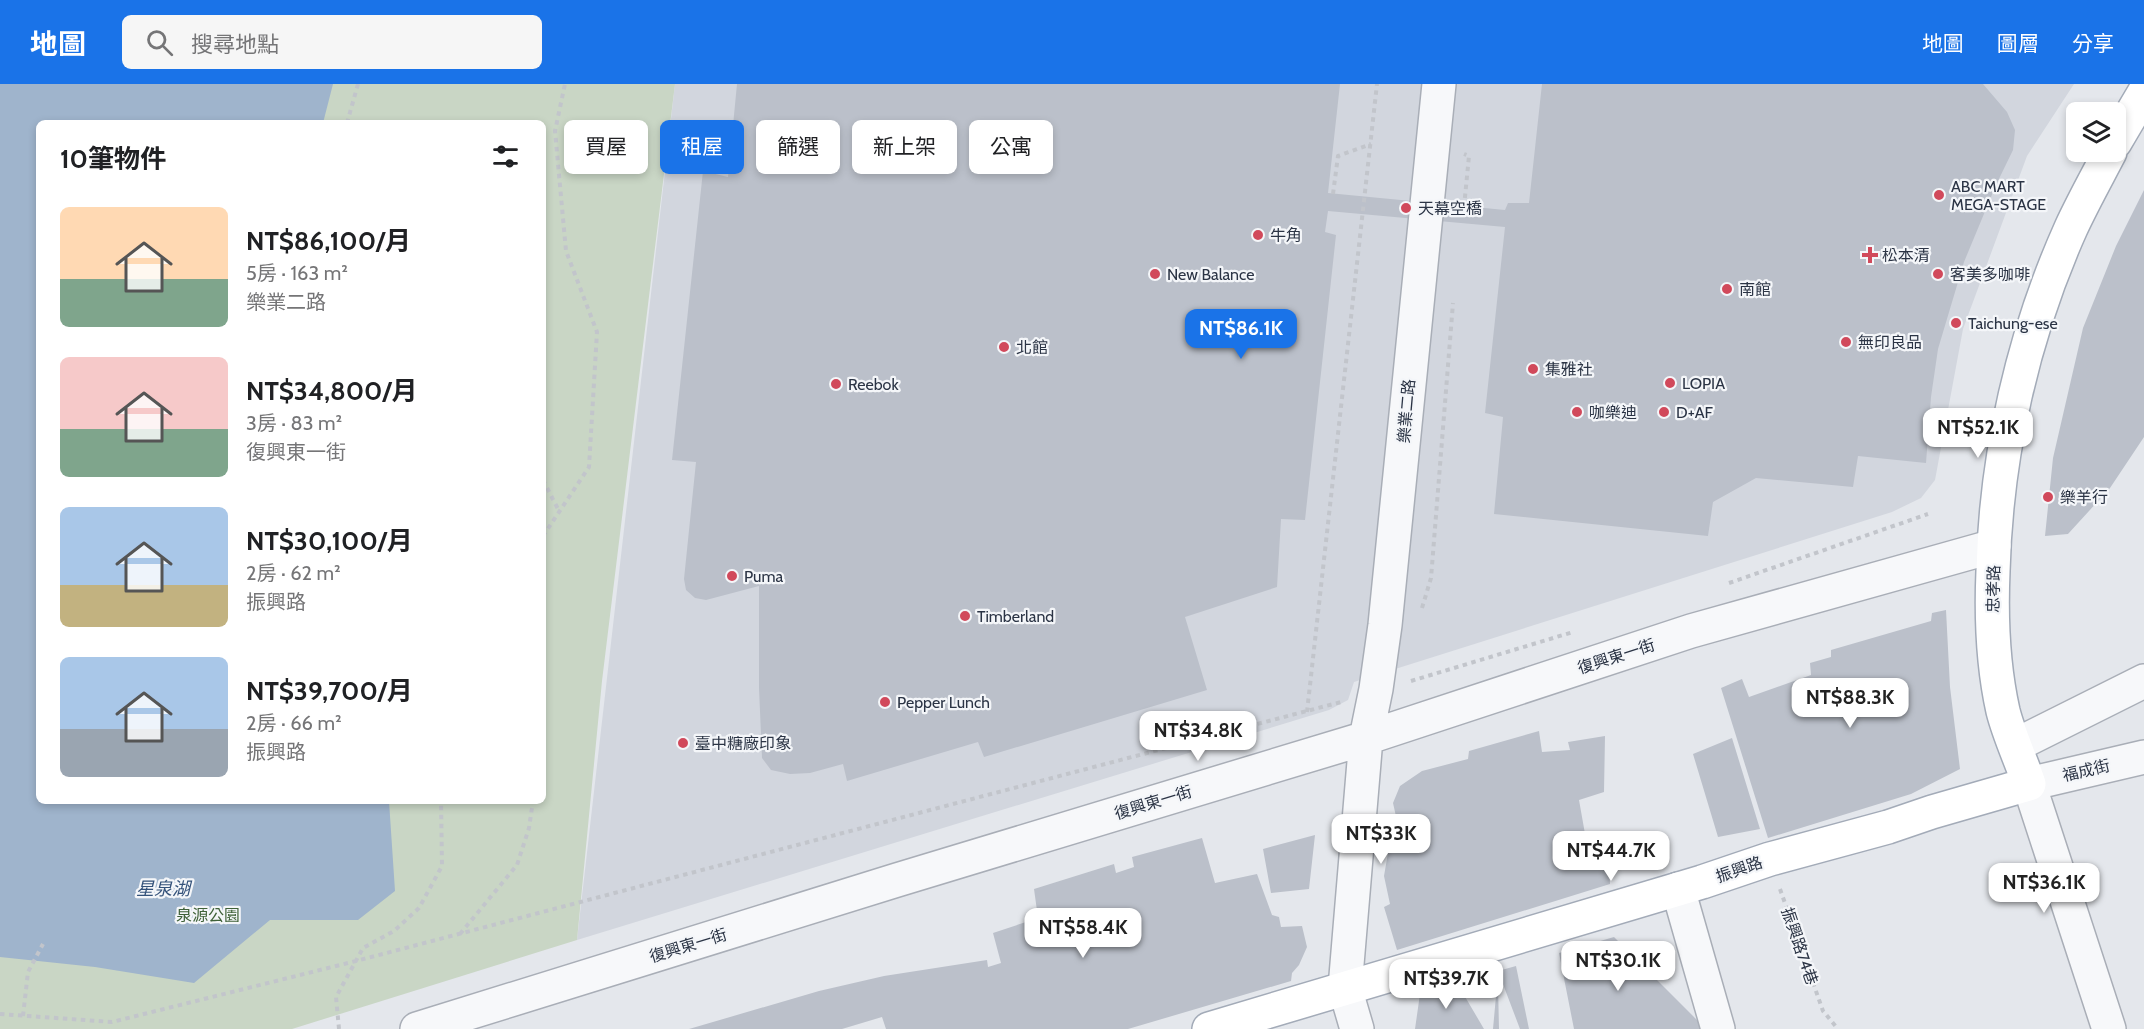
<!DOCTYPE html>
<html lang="zh-TW">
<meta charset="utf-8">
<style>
:root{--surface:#fff;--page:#f6f6f6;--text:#202124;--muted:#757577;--accent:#1a73e8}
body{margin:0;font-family:Cabin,"Noto Sans TC",sans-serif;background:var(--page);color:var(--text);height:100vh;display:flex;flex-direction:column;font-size:22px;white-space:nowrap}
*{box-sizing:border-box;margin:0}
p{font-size:20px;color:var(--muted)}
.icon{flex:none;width:33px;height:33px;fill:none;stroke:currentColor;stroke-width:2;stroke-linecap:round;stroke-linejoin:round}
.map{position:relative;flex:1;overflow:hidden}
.sheet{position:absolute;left:36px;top:36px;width:510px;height:684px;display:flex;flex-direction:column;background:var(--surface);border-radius:9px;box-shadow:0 3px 9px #0003}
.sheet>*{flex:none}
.guide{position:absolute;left:564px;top:36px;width:570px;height:54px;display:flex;gap:12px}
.tools{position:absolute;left:2066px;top:18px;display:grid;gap:12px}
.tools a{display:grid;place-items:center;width:60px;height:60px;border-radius:9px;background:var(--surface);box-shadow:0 3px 9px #0003;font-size:30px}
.price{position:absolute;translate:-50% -51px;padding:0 14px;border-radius:12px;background:#fff;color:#222;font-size:20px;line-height:39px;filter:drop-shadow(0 2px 3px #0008)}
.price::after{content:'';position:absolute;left:50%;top:36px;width:18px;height:14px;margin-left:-9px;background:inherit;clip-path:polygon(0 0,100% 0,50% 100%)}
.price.current{background:var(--accent);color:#fff}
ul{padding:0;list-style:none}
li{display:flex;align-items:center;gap:18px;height:150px;padding:0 24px}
li span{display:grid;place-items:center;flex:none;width:168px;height:120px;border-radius:9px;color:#555}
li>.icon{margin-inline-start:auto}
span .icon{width:72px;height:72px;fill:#fffc;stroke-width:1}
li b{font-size:26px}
h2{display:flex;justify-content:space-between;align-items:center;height:72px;padding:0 24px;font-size:26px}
.chip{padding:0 21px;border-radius:9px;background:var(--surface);box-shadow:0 3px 9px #0003;font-size:21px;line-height:54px}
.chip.current{background:var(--accent);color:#fff}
header{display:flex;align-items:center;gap:36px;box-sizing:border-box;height:84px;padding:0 30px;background:var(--accent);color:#fff}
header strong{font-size:28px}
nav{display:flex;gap:33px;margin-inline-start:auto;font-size:21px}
.search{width:420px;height:54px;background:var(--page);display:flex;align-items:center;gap:15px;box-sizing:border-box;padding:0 21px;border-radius:9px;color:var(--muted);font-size:22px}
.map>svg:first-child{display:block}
</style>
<header>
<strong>地圖</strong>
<div class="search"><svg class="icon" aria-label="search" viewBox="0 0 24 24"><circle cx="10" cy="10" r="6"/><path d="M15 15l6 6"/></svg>搜尋地點</div>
<nav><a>地圖</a><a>圖層</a><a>分享</a></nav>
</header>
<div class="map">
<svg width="2144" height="945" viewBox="0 0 2144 945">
<rect width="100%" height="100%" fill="#e4e7ec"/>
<!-- built -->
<path fill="#d2d6de" d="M 675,0 L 2074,0 L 2027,72 L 1963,245 L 1935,396 L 1921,414 L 1892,428 L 1354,598 L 1348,616 L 1329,626 L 577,856 Z"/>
<!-- green -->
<path fill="#c9d6c5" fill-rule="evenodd" d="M 0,0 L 675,0 L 602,597 L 577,856 L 292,945 L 0,945 ZM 39,39 L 543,39 L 543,717 L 39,717 Z"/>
<!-- water -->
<path fill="#9fb4cc" d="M 0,0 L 333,0 L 323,39 L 39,39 L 39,717 L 389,717 L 395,807 L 358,836 L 270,836 L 194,899 L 95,883 L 0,873 Z"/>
<!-- building -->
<path fill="#bbc0ca" d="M 737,0 L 1340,0 L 1328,109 L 1505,126 L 1508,119 L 1529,119 L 1542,0 L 1983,0 L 2007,28 L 2015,46 L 2013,66 L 1996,101 L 1964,178 L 1938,265 L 1931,313 L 1926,379 L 1858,372 L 1853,403 L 1756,394 L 1713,418 L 1708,452 L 1494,430 L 1503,333 L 1485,329 L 1505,143 L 1328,127 L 1325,148 L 1336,151 L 1305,436 L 1281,435 L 1277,503 L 1185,533 L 1207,606 L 984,673 L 978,658 L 847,697 L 843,680 L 810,689 L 790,690 L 771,686 L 762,674 L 759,604 L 759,502 L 706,516 L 695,514 L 686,506 L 684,495 L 696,378 L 672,376 L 703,87 L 728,93 Z
M 2144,106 L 2144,353 L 2110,404 L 2068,450 L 2045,452 L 2053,374 L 2083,244 L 2116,162 Z
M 1946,526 L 1950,603 L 1960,685 L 1911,710 L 1768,754 L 1721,604 L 1742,595 L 1749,613 L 1811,591 L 1810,579 L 1831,573 L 1831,566 L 1931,537 L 1932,529 Z
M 1539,647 L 1542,668 L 1570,666 L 1568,658 L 1605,652 L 1604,708 L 1579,716 L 1590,778 L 1609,773 L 1610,800 L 1397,866 L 1384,823 L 1390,820 L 1384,792 L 1388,769 L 1404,768 L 1393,719 L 1400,702 L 1422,687 L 1468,675 L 1469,667 Z
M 1732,654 L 1760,745 L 1718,753 L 1693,670 Z
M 1315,751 L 1309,805 L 1271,809 L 1263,765 Z
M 1202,754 L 1215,799 L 1257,790 L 1272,831 L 1279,833 L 1281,843 L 1302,842 L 1307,863 L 1299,881 L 1292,889 L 1291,897 L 1128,945 L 886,945 L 882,933 L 842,945 L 689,945 L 819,907 L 884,892 L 987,876 L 988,883 L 1001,879 L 993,849 L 1038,834 L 1034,805 L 1114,780 L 1116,789 L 1134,783 L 1132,773 Z
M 1614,853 L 1706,945 L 1574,945 L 1559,869 Z
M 1516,882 L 1529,945 L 1520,945 L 1498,887 Z
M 1457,899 L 1484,945 L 1415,945 L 1420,910 Z
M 1497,901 L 1498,901 L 1499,945 L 1493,945 Z"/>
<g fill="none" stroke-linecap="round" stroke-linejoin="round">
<defs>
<path id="minor" d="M 2016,661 L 2144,597
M 1678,805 L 1718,945
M 417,945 L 897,796 L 1366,654 L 1691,547 L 1994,462
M 1357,945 L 1345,904 L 1366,654 L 1376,605 L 1385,541 L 1439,0
M 2109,945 L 2029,700 L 2144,673"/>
<path id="major" d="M 2115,58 L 2144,9
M 1209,945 L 1702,798 L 1770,775 L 1888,743 L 1932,728 L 2029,700 C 2021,676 2009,651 2003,627 C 1993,582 1991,533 1993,487 C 1996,370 2023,251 2071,144 C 2083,118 2097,93 2110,68"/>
</defs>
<!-- minor casing -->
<use href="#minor" stroke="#a9aeb7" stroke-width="36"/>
<!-- major casing -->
<use href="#major" stroke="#a3abb8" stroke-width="36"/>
<!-- path -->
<path stroke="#c2c5cb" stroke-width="4" stroke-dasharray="4.5 4.5" stroke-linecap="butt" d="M 347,39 L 358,0
M 1333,110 L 1338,72 L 1371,60
M 1464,123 L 1469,72 L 1464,70
M 543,396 L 559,427
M 543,452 L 589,383 L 597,248 L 566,167 L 555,47 L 565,0
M 1729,499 L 1928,430
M 1422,524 L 1431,494 L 1453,219
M 1411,597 L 1573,548
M 1307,628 L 1377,0
M 1780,805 L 1823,927 L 1838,945
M 460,850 L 517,781 L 529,744 L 533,717
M 0,930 L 112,938 L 356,877 L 1341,618
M 23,932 L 28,888 L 43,860
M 339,945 L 336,913 L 363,864 L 394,847 L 419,824 L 442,782 L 441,717"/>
<!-- minor -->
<use href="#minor" stroke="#f7f8fa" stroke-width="33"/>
<!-- major -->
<use href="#major" stroke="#fff" stroke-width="33"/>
</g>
<!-- markers -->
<g fill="#d1495b" stroke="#f4f6f9" stroke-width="2">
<circle cx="1939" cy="111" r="6"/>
<circle cx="1406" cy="124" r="6"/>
<circle cx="1258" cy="151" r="6"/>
<path d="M1867 162h6v6h6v6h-6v6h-6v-6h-6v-6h6z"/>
<circle cx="1155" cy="190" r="6"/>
<circle cx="1938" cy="190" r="6"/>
<circle cx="1727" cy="205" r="6"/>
<circle cx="1956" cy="239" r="6"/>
<circle cx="1846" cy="258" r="6"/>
<circle cx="1004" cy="263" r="6"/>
<circle cx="1533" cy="285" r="6"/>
<circle cx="1670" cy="299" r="6"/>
<circle cx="836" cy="300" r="6"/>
<circle cx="1577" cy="328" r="6"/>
<circle cx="1664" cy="328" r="6"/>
<circle cx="2048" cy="413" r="6"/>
<circle cx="732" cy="492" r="6"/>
<circle cx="965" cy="532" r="6"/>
<circle cx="885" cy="618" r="6"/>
<circle cx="683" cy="659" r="6"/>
</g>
<g text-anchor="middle" stroke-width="4.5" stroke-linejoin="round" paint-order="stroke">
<!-- poi labels -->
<g font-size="16" fill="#2b3445" stroke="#f4f6f9" text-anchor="start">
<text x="1951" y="108">ABC MART<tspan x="1951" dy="18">MEGA-STAGE</tspan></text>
<text x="1418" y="130">天幕空橋</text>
<text x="1270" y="157">牛角</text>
<text x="1882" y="177">松本清</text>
<text x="1167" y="196">New Balance</text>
<text x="1950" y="196">客美多咖啡</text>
<text x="1739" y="211">南館</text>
<text x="1968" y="245">Taichung-ese</text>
<text x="1858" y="264">無印良品</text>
<text x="1016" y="269">北館</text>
<text x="1545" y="291">集雅社</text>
<text x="1682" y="305">LOPIA</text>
<text x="848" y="306">Reebok</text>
<text x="1589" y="334">咖樂迪</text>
<text x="1676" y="334">D+AF</text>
<text x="2060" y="419">樂羊行</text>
<text x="744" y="498">Puma</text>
<text x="977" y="538">Timberland</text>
<text x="897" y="624">Pepper Lunch</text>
<text x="695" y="665">臺中糖廠印象</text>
</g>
<!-- street labels -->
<g font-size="16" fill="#2b3445" stroke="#f4f6f9">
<text transform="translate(1406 327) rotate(-85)" y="6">樂業二路</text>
<text transform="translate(1993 505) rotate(-89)" y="6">忠孝路</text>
<text transform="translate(1616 572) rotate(-18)" y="6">復興東一街</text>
<text transform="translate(2086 686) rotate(-13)" y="6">福成街</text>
<text transform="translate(1153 718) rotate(-17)" y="6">復興東一街</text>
<text transform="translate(1739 785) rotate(-19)" y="6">振興路</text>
<text transform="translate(688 861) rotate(-17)" y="6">復興東一街</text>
<text transform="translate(1800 862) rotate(71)" y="6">振興路74巷</text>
</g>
<!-- park labels -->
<g font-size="16" fill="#3f6138" stroke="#f4f6f9">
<text x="208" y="837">泉源公園</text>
</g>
<!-- water labels -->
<g font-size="18" font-style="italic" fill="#34527a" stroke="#f4f6f9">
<text x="163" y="811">星泉湖</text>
</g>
</g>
</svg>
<div class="tools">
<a><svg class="icon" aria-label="layers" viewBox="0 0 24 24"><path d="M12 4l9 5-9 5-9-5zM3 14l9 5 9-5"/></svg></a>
</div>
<b class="price current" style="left:1241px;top:276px">NT$86.1K</b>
<b class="price" style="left:1978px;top:375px">NT$52.1K</b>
<b class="price" style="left:1850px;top:645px">NT$88.3K</b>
<b class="price" style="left:1198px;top:678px">NT$34.8K</b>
<b class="price" style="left:1381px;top:781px">NT$33K</b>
<b class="price" style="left:1611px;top:798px">NT$44.7K</b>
<b class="price" style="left:2044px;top:830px">NT$36.1K</b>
<b class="price" style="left:1083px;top:875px">NT$58.4K</b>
<b class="price" style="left:1618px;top:908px">NT$30.1K</b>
<b class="price" style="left:1446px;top:926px">NT$39.7K</b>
<div class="guide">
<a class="chip">買屋</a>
<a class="chip current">租屋</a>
<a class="chip">篩選</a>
<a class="chip">新上架</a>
<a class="chip">公寓</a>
</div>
<section class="sheet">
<h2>10筆物件<svg class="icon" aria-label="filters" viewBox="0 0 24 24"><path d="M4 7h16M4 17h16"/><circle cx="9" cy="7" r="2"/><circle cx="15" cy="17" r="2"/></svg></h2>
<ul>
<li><span style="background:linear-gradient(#ffd9b3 60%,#7fa58c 0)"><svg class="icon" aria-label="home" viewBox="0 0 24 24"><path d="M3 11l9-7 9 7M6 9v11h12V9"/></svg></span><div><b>NT$86,100/月</b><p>5房 · 163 m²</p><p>樂業二路</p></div></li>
<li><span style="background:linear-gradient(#f6c9c9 60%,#7fa58c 0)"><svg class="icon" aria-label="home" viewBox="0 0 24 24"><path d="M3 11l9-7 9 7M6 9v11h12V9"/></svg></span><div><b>NT$34,800/月</b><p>3房 · 83 m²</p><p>復興東一街</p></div></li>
<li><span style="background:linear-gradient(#a9c7e8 65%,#c2b280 0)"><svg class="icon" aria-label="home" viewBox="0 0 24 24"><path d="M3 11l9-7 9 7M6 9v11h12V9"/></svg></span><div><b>NT$30,100/月</b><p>2房 · 62 m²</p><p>振興路</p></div></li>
<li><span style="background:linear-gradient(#a9c7e8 60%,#9aa5b1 0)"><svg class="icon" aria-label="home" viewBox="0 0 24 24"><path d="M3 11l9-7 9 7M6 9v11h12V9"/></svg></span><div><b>NT$39,700/月</b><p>2房 · 66 m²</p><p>振興路</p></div></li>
</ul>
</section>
</div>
